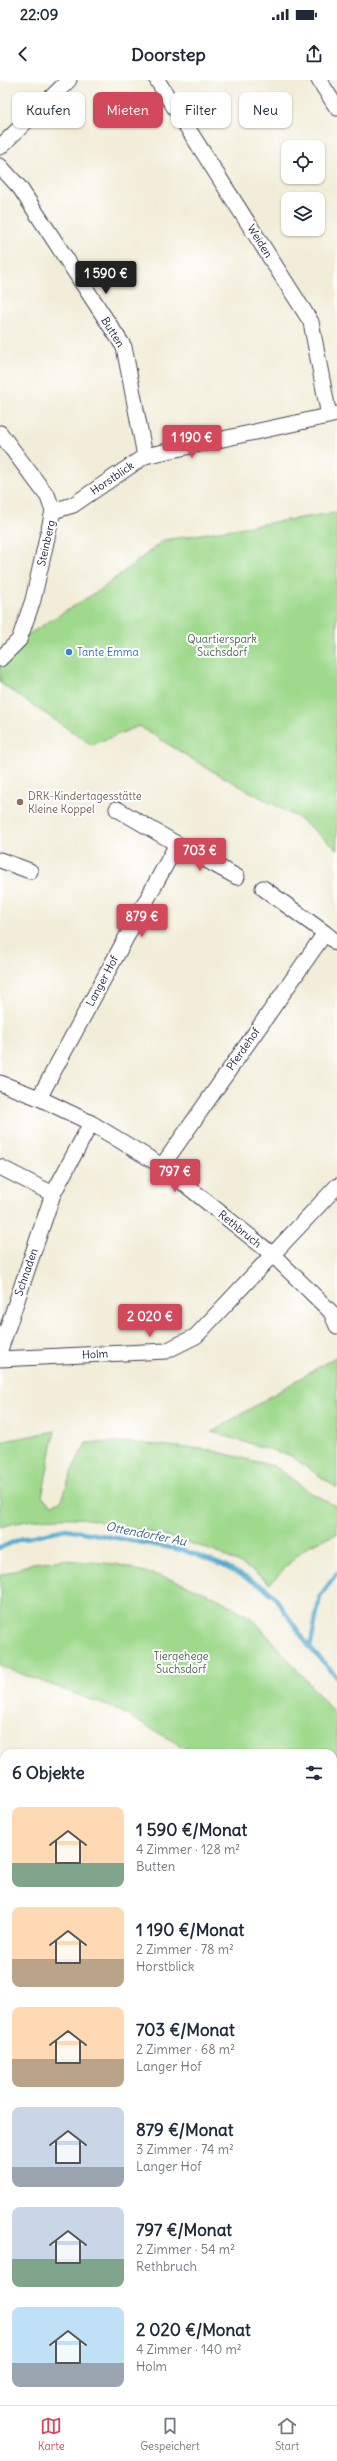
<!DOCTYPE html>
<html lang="de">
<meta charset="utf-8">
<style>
:root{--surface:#fff;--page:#f6f6f7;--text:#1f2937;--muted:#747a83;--line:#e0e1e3;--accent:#d1495b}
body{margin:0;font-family:Delius,sans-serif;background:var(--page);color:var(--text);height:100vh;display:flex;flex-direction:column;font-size:15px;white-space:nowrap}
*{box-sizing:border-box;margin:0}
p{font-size:13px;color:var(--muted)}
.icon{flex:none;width:22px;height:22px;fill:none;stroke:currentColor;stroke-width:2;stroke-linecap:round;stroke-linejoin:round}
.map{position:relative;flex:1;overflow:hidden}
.details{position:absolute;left:0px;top:1669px;width:337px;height:656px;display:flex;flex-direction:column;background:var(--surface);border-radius:12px 12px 0 0;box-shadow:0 1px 3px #0004}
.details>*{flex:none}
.guide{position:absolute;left:12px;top:12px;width:313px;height:36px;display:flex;gap:8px}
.controls{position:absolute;left:281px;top:60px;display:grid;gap:8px}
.controls a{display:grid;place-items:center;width:44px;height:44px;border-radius:8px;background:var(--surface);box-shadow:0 1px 3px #0004;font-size:20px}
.price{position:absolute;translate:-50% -34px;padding:0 9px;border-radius:4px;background:var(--accent);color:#fff;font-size:13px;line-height:26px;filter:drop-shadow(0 1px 2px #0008)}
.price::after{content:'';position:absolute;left:50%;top:24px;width:12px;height:9px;margin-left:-6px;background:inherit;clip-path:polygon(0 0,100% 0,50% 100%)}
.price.on{background:#222;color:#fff}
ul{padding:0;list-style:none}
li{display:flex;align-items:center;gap:12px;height:100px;padding:0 12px}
li span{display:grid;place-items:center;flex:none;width:112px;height:80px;border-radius:8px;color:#555}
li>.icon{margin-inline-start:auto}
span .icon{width:48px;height:48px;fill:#fffc;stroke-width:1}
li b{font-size:17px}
h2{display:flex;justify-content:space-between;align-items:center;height:48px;padding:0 12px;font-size:17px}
.chip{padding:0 14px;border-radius:8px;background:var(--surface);box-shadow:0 1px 3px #0004;font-size:14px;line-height:36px}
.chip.on{background:var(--accent);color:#fff}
.status{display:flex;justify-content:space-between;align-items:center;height:28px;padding:0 20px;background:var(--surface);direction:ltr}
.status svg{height:11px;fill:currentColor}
header{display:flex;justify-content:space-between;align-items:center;height:52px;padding:0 12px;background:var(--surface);font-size:18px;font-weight:800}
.dock{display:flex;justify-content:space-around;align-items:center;height:56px;border-top:1px solid var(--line);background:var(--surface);font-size:11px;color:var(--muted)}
.dock a{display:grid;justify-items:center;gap:2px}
.dock .on{color:var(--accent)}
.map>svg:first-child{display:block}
</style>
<div class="status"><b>22:09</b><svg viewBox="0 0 49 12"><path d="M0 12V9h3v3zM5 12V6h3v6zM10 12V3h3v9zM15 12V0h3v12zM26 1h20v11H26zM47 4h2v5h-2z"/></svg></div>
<header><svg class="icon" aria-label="back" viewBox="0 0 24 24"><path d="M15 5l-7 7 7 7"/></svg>Doorstep<svg class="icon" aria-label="share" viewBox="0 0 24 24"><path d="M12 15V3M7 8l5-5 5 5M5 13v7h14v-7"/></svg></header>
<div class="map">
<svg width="337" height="2325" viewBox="0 0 337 2325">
<rect width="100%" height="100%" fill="#fff"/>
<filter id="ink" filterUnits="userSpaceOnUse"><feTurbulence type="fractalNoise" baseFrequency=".025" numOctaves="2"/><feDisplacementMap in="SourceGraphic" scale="8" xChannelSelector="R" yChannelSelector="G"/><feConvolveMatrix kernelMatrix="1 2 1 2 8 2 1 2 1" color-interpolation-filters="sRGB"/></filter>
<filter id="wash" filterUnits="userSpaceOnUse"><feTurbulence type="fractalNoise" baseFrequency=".012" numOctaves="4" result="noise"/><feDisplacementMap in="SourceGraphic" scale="16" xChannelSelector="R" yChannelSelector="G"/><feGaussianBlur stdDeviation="0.9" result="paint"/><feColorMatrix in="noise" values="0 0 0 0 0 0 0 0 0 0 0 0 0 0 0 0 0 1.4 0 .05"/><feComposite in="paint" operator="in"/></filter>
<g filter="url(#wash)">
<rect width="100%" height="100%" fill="#f2edd8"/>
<!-- green -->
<path fill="#9fd98c" stroke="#607e64" d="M 337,432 L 337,769 L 300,739 L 205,687 L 139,646 L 92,665 L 0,603 L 0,579 L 19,560 L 103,508 L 164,460 Z
M 337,1276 L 337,1408 L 291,1376 L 212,1352 Z
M 55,1351 L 42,1417 L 52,1425 L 62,1420 L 73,1388 L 86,1363 L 126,1362 L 210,1370 L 274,1386 L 311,1413 L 337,1427 L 337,1454 L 310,1465 L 296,1476 L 270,1504 C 230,1469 165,1455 114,1445 C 102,1442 88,1438 75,1438 C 49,1437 25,1440 0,1447 L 0,1362 Z
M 64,1480 L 116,1484 L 170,1499 L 213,1516 L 252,1538 L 337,1636 L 337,1782 L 333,1822 L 333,1673 L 194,1673 L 116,1629 L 0,1586 L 0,1496 L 33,1483 Z
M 333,1870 C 336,1891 337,1912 333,1932 Z
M 4,2199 L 4,2319 L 0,2322 L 0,2202 Z"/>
<!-- forest -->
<path fill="#7fb978" stroke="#506e5a" d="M 337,1782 L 337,1899 C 332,1860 333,1822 337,1782 Z
M 337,1950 L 337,2077 L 333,2079 L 333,1952 Z
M 337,2085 L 337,2134 L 333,2136 L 333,2087 Z"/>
<!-- water -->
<path fill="#53aacf" stroke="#3a6685" d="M 337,2153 L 337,2325 L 48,2325 L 54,2321 L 333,2321 L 333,2155 Z"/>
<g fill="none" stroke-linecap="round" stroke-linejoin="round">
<!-- stream -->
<path stroke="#53aacf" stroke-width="4.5" d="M 0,1468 L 20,1459 L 66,1449 L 183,1470 L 222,1485 L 265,1508 L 274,1516 L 310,1568 L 337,1597
M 310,1568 L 320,1516 L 337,1493"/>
</g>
</g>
<g filter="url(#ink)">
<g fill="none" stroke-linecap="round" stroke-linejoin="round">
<defs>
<path id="minor" d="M 157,0 L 311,242 L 329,336
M 319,0 L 337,28
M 0,67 L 69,0
M 0,86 L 20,108 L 124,267 L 145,376
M 0,353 L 48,417 L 53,431 L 33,520 L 19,560 L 0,579
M 53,431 L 73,425 L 145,376 L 337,334
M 177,764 L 237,797
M 0,780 L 30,791
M 325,853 L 337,863
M 0,1003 L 39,1018 L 91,1043 L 162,1086 L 273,1175 L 331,1232 L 337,1246
M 39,1018 L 177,764 L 117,729
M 162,1086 L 325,853 L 263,808
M 0,1087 L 53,1114
M 0,1270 L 53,1114 L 91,1043
M 0,1279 L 166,1271 L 196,1256 L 337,1106
M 0,1722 L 4,1722
M 0,1978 L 4,1981
M 0,2028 L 4,2023"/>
</defs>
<!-- minor casing -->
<use href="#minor" stroke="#414053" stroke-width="17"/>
<!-- minor -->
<use href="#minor" stroke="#fff" stroke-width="15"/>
</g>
</g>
<!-- markers -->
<circle fill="#3f7fe0" stroke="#fff" stroke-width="1.5" cx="69" cy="572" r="4"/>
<circle fill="#8d6e63" stroke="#fff" stroke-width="1.5" cx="20" cy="722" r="4"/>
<g text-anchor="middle" stroke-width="4" stroke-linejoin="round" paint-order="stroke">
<!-- street labels -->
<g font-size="11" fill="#22223b" stroke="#fff">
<text transform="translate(260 161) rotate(58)" y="4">Weiden</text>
<text transform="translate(113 252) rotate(58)" y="4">Butten</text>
<text transform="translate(112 398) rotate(-34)" y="4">Horstblick</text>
<text transform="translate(46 463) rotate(-77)" y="4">Steinberg</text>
<text transform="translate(102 901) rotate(-62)" y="4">Langer Hof</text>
<text transform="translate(243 969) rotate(-55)" y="4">Pferdehof</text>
<text transform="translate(240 1149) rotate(39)" y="4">Rethbruch</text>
<text transform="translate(26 1192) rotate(-71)" y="4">Schnaden</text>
<text transform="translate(95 1274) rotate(-3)" y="4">Holm</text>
</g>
<!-- park labels -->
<g font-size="11" fill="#4e6257" stroke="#fff">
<text x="222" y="563">Quartierspark<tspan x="222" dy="13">Suchsdorf</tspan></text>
<text x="181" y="1580">Tiergehege<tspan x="181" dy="13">Suchsdorf</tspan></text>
</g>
<!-- shop labels -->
<g font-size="11" fill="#366cbe" stroke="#fff" text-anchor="start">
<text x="77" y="576">Tante Emma</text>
</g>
<!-- education labels -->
<g font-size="11" fill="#785e54" stroke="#fff" text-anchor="start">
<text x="28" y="720">DRK-Kindertagesstätte<tspan x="28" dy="13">Kleine Koppel</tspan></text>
</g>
<!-- water labels -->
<g font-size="12" font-style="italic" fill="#385f7e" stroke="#fff">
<text transform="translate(146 1454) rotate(11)" y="4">Ottendorfer Au</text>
</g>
</g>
</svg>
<div class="controls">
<a><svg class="icon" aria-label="locate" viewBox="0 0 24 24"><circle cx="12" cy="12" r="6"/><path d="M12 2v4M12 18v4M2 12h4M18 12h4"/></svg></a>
<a><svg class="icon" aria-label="layers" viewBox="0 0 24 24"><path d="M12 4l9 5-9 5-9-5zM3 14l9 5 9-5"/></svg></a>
</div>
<b class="price on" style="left:106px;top:215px">1 590 €</b>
<b class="price" style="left:192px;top:379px">1 190 €</b>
<b class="price" style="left:200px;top:792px">703 €</b>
<b class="price" style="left:142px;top:858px">879 €</b>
<b class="price" style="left:175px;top:1113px">797 €</b>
<b class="price" style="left:150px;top:1258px">2 020 €</b>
<div class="guide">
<a class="chip">Kaufen</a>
<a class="chip on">Mieten</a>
<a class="chip">Filter</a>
<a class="chip">Neu</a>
</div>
<section class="details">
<h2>6 Objekte<svg class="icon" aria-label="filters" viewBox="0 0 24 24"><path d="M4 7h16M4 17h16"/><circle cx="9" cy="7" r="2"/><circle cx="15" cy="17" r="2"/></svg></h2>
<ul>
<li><span style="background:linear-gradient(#ffd9b3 70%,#7fa58c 0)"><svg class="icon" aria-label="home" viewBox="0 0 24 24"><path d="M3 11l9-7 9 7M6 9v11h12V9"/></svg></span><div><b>1 590 €/Monat</b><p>4 Zimmer · 128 m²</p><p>Butten</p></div></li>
<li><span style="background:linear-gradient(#ffd9b3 65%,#b9a48a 0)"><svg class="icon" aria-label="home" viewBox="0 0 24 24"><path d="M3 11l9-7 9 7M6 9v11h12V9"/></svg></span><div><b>1 190 €/Monat</b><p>2 Zimmer · 78 m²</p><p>Horstblick</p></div></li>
<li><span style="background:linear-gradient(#ffd9b3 65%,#b9a48a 0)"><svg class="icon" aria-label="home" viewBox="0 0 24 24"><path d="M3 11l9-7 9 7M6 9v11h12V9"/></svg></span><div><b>703 €/Monat</b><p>2 Zimmer · 68 m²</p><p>Langer Hof</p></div></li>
<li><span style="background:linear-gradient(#c9d6e8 75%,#9aa5b1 0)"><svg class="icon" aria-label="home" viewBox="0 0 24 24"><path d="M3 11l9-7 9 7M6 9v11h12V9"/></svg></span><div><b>879 €/Monat</b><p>3 Zimmer · 74 m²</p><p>Langer Hof</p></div></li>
<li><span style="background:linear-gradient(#c9d6e8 65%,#7fa58c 0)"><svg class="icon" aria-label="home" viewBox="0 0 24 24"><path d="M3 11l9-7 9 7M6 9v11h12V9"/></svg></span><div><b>797 €/Monat</b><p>2 Zimmer · 54 m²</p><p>Rethbruch</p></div></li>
<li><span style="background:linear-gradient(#bfe0f5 70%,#9aa5b1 0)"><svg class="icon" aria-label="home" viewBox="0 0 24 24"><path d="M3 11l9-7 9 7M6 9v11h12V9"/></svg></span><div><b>2 020 €/Monat</b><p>4 Zimmer · 140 m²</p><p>Holm</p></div></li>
</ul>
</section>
</div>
<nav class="dock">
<a class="on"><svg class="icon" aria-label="map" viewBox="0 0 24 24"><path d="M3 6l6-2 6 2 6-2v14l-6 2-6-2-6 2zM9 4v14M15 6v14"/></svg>Karte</a>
<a><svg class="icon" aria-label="saved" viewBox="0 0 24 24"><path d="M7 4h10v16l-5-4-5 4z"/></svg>Gespeichert</a>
<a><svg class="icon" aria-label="home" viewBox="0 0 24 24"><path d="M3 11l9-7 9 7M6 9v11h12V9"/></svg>Start</a>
</nav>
